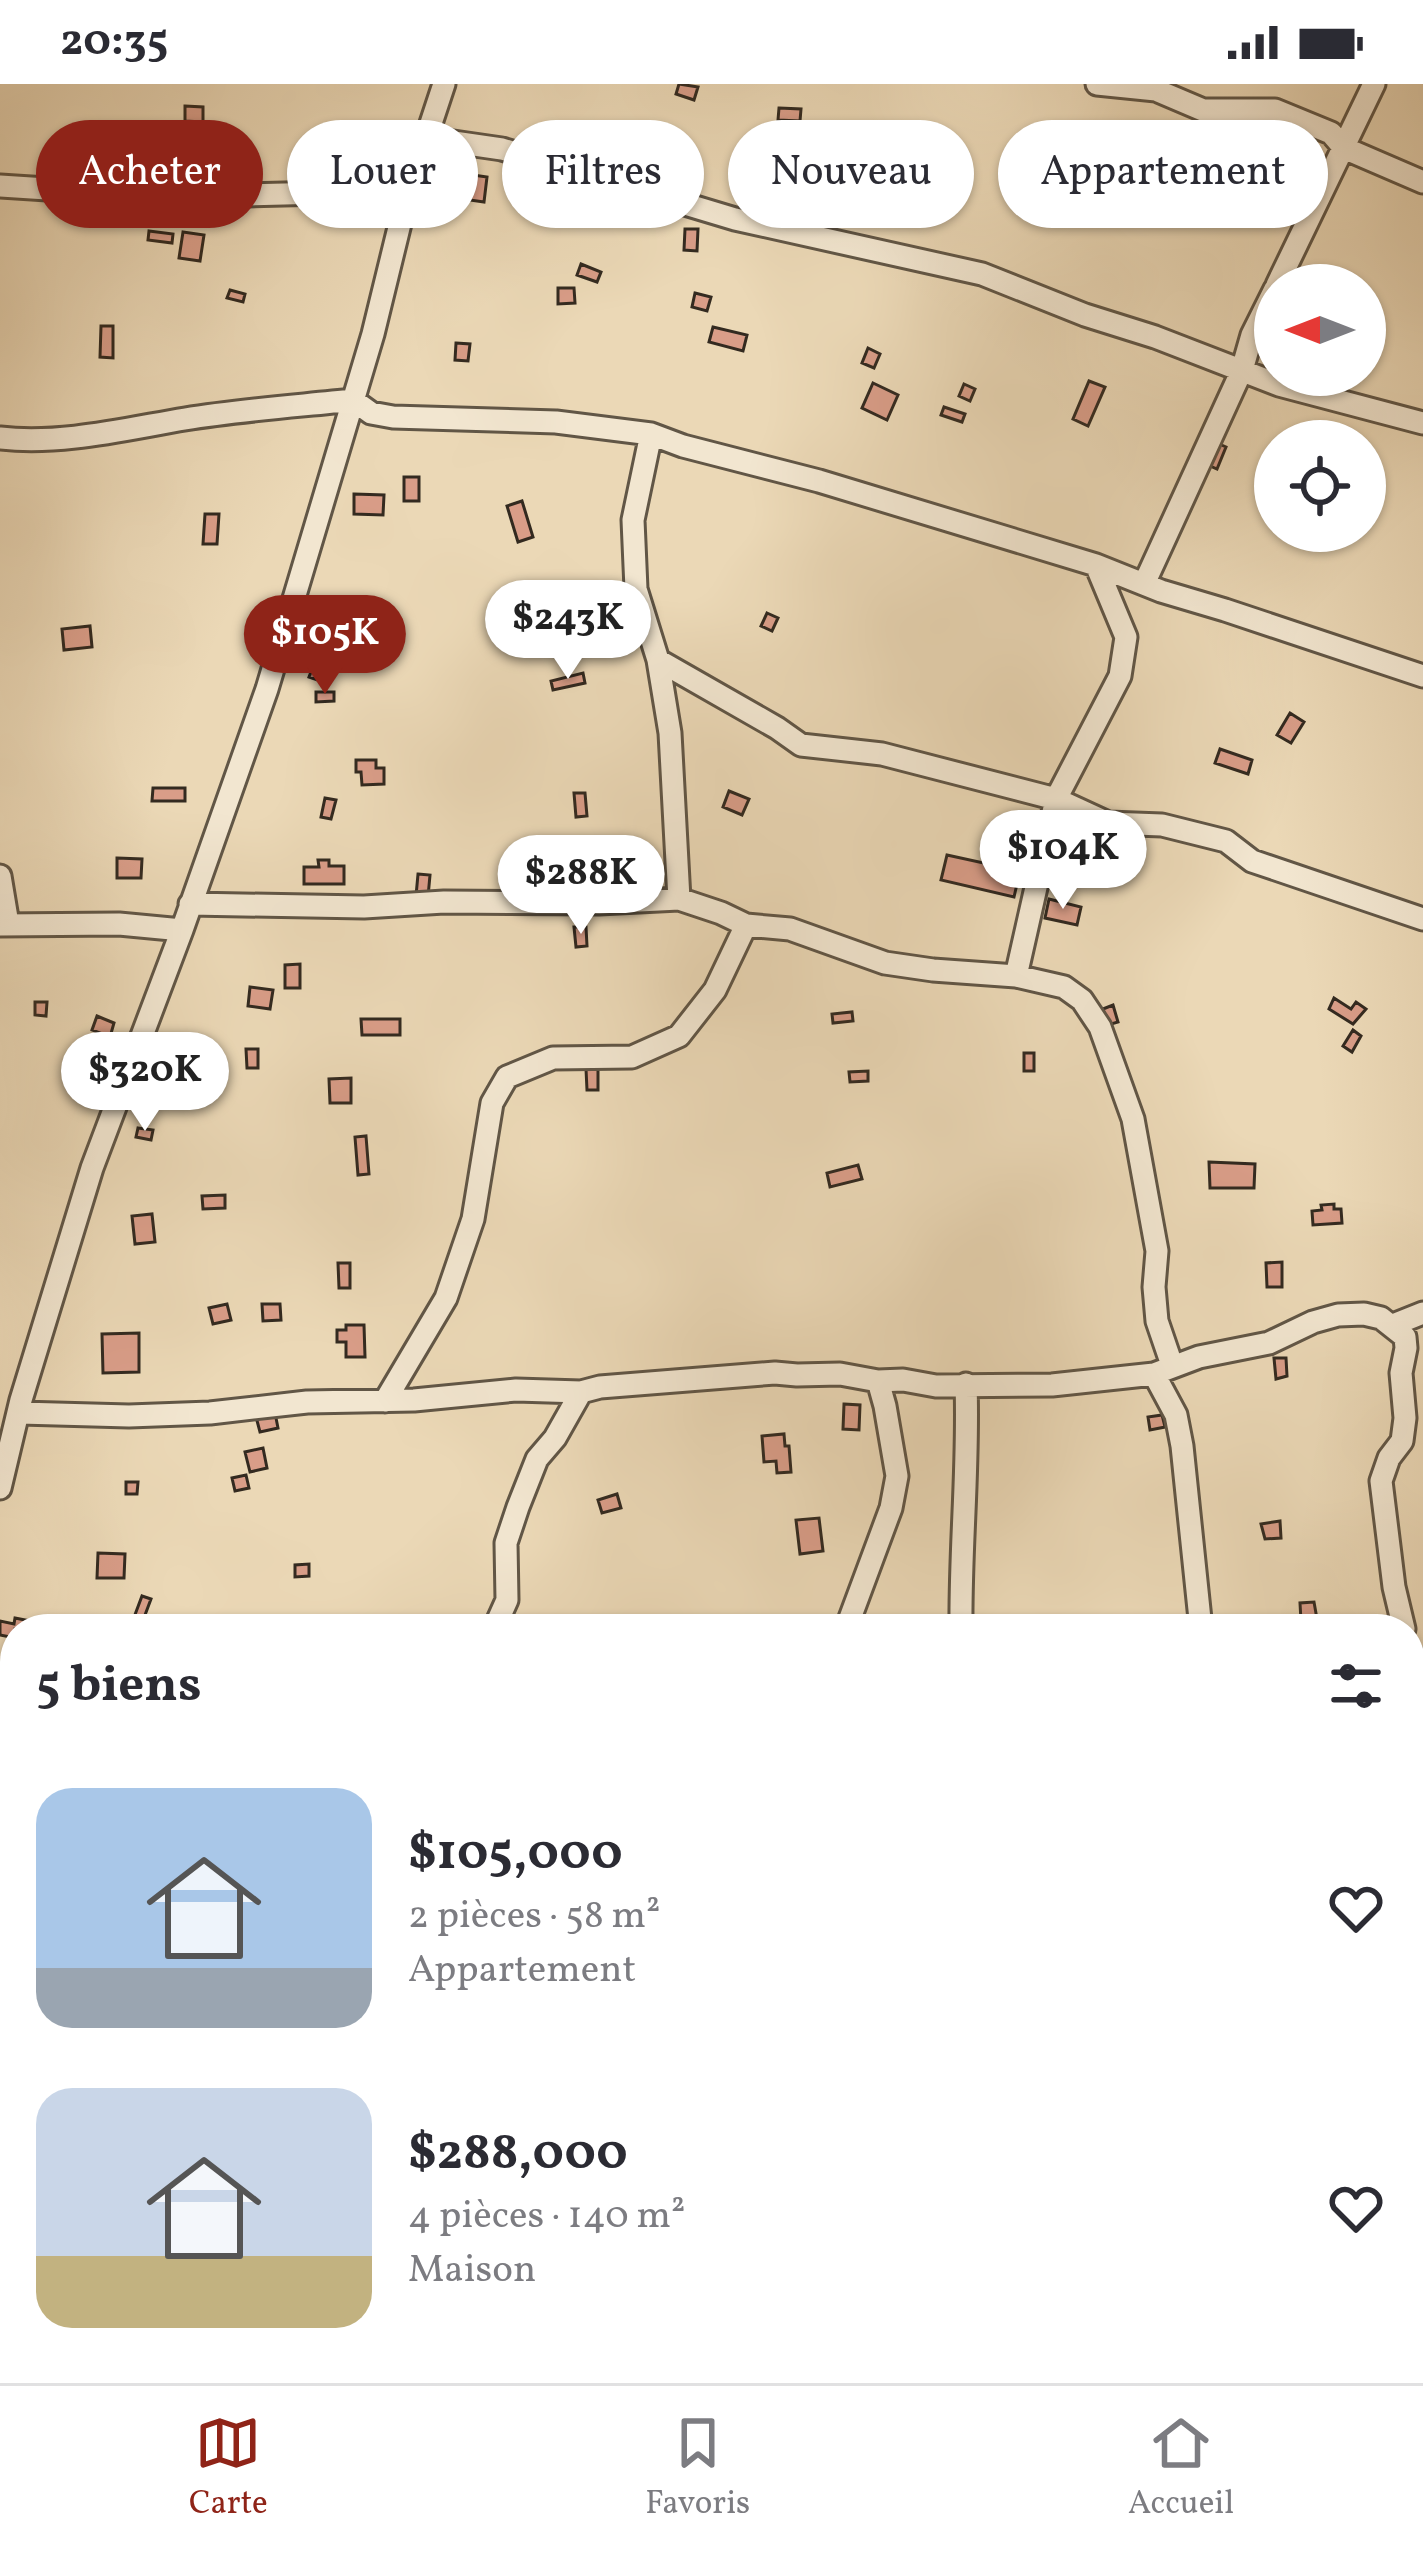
<!DOCTYPE html>
<html lang="fr">
<meta charset="utf-8">
<style>
:root{--surface:#fff;--page:#f2f2f3;--text:#2b2b33;--muted:#7c7c81;--line:#e1e1e2;--accent:#8f2418}
body{margin:0;font-family:Vollkorn,serif;background:var(--page);color:var(--text);height:100vh;display:flex;flex-direction:column;font-size:45px;white-space:nowrap}
*{box-sizing:border-box;margin:0}
p{font-size:39px;color:var(--muted)}
.icon{flex:none;width:66px;height:66px;fill:none;stroke:currentColor;stroke-width:2;stroke-linecap:round;stroke-linejoin:round}
.map{position:relative;flex:1;overflow:hidden}
.panel{position:absolute;left:0px;top:1530px;width:1425px;height:771px;display:flex;flex-direction:column;background:var(--surface);border-radius:48px 48px 0 0;box-shadow:0 3px 9px #0004}
.panel>*{flex:none}
.guide{position:absolute;left:36px;top:36px;width:1353px;height:108px;display:flex;gap:24px}
.needle{width:78px;rotate:270deg}
.tools{position:absolute;left:1254px;top:180px;display:grid;gap:24px}
.tools a{display:grid;place-items:center;width:132px;height:132px;border-radius:50%;background:var(--surface);box-shadow:0 3px 9px #0004;font-size:60px}
.price{position:absolute;translate:-50% -102px;padding:0 27px;border-radius:42px;background:#fff;color:#222;font-size:39px;line-height:78px;filter:drop-shadow(0 3px 6px #0008)}
.price::after{content:'';position:absolute;left:50%;top:72px;width:36px;height:27px;margin-left:-18px;background:inherit;clip-path:polygon(0 0,100% 0,50% 100%)}
.price.selected{background:var(--accent);color:#fff}
ul{padding:0;list-style:none}
li{display:flex;align-items:center;gap:36px;height:300px;padding:0 36px}
li span{display:grid;place-items:center;flex:none;width:336px;height:240px;border-radius:36px;color:#555}
li>.icon{margin-inline-start:auto}
span .icon{width:144px;height:144px;fill:#fffc;stroke-width:1}
li b{font-size:51px}
h2{display:flex;justify-content:space-between;align-items:center;height:144px;padding:0 36px;font-size:51px}
.chip{padding:0 42px;border-radius:54px;background:var(--surface);box-shadow:0 3px 9px #0004;font-size:42px;line-height:108px}
.chip.selected{background:var(--accent);color:#fff}
.status{display:flex;justify-content:space-between;align-items:center;height:84px;padding:0 60px;background:var(--surface);direction:ltr}
.status svg{height:33px;fill:currentColor}
.dock{display:flex;justify-content:space-around;align-items:center;height:168px;border-top:3px solid var(--line);background:var(--surface);font-size:33px;color:var(--muted)}
.dock a{display:grid;justify-items:center;gap:6px}
.dock .selected{color:var(--accent)}
.map>svg:first-child{display:block}
</style>
<div class="status"><b>20:35</b><svg viewBox="0 0 49 12"><path d="M0 12V9h3v3zM5 12V6h3v6zM10 12V3h3v9zM15 12V0h3v12zM26 1h20v11H26zM47 4h2v5h-2z"/></svg></div>
<div class="map">
<svg width="1423" height="2299" viewBox="0 0 1423 2299">
<rect width="100%" height="100%" fill="#ebd8b6"/>
<filter id="stains"><feTurbulence type="fractalNoise" baseFrequency=".00167" numOctaves="4"/><feColorMatrix values="0 0 0 0 .2 0 0 0 0 .09 0 0 0 0 .02 0 0 0 .5 -.17"/></filter>
<radialGradient id="worn" r=".72"><stop offset=".6" stop-color="#630" stop-opacity="0"/><stop offset="1" stop-color="#630" stop-opacity=".3"/></radialGradient>
<!-- building -->
<path fill="#d99d88" stroke="#332a20" stroke-width="3" d="M 679,0 L 698,3 L 694,16 L 676,10 Z
M 185,22 L 203,23 L 203,38 L 185,37 Z
M 779,24 L 801,25 L 800,37 L 778,36 Z
M 869,42 L 885,50 L 851,116 L 836,109 Z
M 327,59 L 349,61 L 348,72 L 326,70 Z
M 473,91 L 487,93 L 484,118 L 470,116 Z
M 1170,107 L 1198,112 L 1194,134 L 1166,129 Z
M 685,145 L 698,145 L 697,167 L 684,166 Z
M 149,147 L 173,150 L 172,159 L 148,156 Z
M 183,148 L 204,151 L 200,177 L 179,174 Z
M 581,180 L 601,188 L 597,198 L 577,191 Z
M 558,204 L 574,204 L 575,219 L 558,220 Z
M 230,206 L 245,210 L 243,218 L 227,214 Z
M 695,209 L 711,213 L 707,227 L 692,223 Z
M 101,242 L 113,242 L 113,274 L 100,273 Z
M 713,243 L 747,251 L 743,267 L 709,258 Z
M 456,259 L 470,260 L 468,277 L 455,276 Z
M 868,264 L 880,270 L 874,284 L 862,279 Z
M 1089,297 L 1105,303 L 1088,342 L 1073,335 Z
M 873,299 L 898,311 L 887,336 L 862,324 Z
M 964,300 L 975,305 L 970,317 L 959,312 Z
M 944,323 L 965,330 L 962,338 L 941,331 Z
M 1217,359 L 1226,363 L 1217,385 L 1208,381 Z
M 404,393 L 419,393 L 419,417 L 404,417 Z
M 354,410 L 384,411 L 383,431 L 354,430 Z
M 522,417 L 533,453 L 518,458 L 507,422 Z
M 205,430 L 219,430 L 217,460 L 203,460 Z
M 767,529 L 778,534 L 772,547 L 761,542 Z
M 90,542 L 92,563 L 64,566 L 62,545 Z
M 314,580 L 326,584 L 321,597 L 309,593 Z
M 583,589 L 585,599 L 553,606 L 551,597 Z
M 316,608 L 334,608 L 334,617 L 316,618 Z
M 1290,629 L 1304,638 L 1291,659 L 1277,651 Z
M 1220,665 L 1252,676 L 1248,690 L 1215,679 Z
M 356,676 L 376,676 L 376,684 L 384,684 L 384,700 L 362,701 L 361,688 L 356,688 Z
M 153,704 L 185,704 L 185,717 L 152,717 Z
M 729,707 L 749,715 L 742,731 L 723,723 Z
M 574,709 L 585,709 L 587,732 L 576,733 Z
M 325,714 L 336,716 L 331,735 L 321,733 Z
M 947,771 L 1020,787 L 1014,813 L 941,796 Z
M 117,774 L 142,775 L 141,794 L 117,794 Z
M 318,776 L 329,776 L 329,782 L 344,782 L 344,800 L 304,800 L 304,783 L 319,783 Z
M 418,790 L 430,791 L 428,813 L 416,812 Z
M 1049,815 L 1081,823 L 1077,841 L 1045,834 Z
M 574,843 L 586,843 L 587,862 L 576,863 Z
M 300,880 L 300,904 L 285,904 L 285,881 Z
M 250,903 L 273,906 L 270,925 L 248,922 Z
M 1334,914 L 1351,925 L 1356,918 L 1366,925 L 1353,940 L 1329,925 Z
M 35,918 L 47,918 L 46,932 L 35,931 Z
M 1113,921 L 1118,938 L 1108,941 L 1103,925 Z
M 852,928 L 853,937 L 833,939 L 832,930 Z
M 97,932 L 114,939 L 110,953 L 92,946 Z
M 361,935 L 400,935 L 400,951 L 362,951 Z
M 1353,946 L 1361,952 L 1352,968 L 1343,962 Z
M 246,965 L 258,965 L 258,984 L 247,984 Z
M 1024,969 L 1034,969 L 1034,987 L 1024,987 Z
M 586,985 L 598,985 L 598,1006 L 587,1006 Z
M 868,987 L 868,997 L 850,998 L 849,988 Z
M 351,994 L 351,1019 L 330,1019 L 329,995 Z
M 138,1044 L 153,1046 L 151,1056 L 136,1053 Z
M 366,1052 L 369,1090 L 358,1091 L 355,1053 Z
M 1209,1078 L 1255,1080 L 1254,1104 L 1210,1104 Z
M 858,1081 L 862,1095 L 830,1103 L 827,1089 Z
M 225,1111 L 225,1124 L 203,1125 L 202,1112 Z
M 1334,1120 L 1334,1125 L 1341,1125 L 1342,1139 L 1313,1141 L 1312,1127 L 1322,1126 L 1321,1121 Z
M 152,1130 L 155,1158 L 135,1160 L 132,1132 Z
M 1282,1178 L 1282,1203 L 1267,1203 L 1266,1179 Z
M 338,1179 L 350,1179 L 350,1204 L 339,1204 Z
M 227,1220 L 231,1236 L 213,1240 L 209,1224 Z
M 262,1220 L 280,1220 L 281,1236 L 263,1237 Z
M 346,1241 L 364,1241 L 365,1273 L 346,1273 L 346,1258 L 337,1258 L 337,1246 L 346,1246 Z
M 139,1249 L 139,1288 L 103,1289 L 102,1250 Z
M 1274,1274 L 1286,1274 L 1287,1292 L 1276,1295 Z
M 844,1320 L 860,1321 L 859,1346 L 843,1345 Z
M 275,1329 L 278,1344 L 260,1348 L 256,1333 Z
M 1162,1331 L 1165,1343 L 1150,1346 L 1148,1333 Z
M 784,1350 L 785,1362 L 789,1362 L 791,1388 L 777,1389 L 776,1377 L 764,1378 L 762,1352 Z
M 263,1364 L 267,1384 L 250,1388 L 245,1368 Z
M 246,1391 L 249,1404 L 235,1407 L 232,1394 Z
M 126,1398 L 138,1398 L 137,1410 L 126,1410 Z
M 617,1410 L 621,1424 L 602,1429 L 598,1416 Z
M 819,1434 L 823,1467 L 800,1470 L 796,1436 Z
M 1280,1437 L 1281,1454 L 1265,1455 L 1261,1440 Z
M 98,1469 L 125,1470 L 124,1494 L 97,1494 Z
M 309,1480 L 309,1492 L 295,1493 L 295,1481 Z
M 142,1512 L 151,1515 L 142,1539 L 133,1536 Z
M 1314,1518 L 1317,1535 L 1301,1537 L 1300,1519 Z
M 15,1534 L 35,1538 L 33,1545 L 15,1545 L 15,1554 L 0,1551 L 0,1537 L 14,1540 Z
M 1423,2132 L 1423,2163 L 1412,2164 L 1413,2172 L 1410,2173 L 1410,2133 Z"/>
<g fill="none" stroke-linecap="round" stroke-linejoin="round">
<defs>
<path id="minor" d="M 1097,0 L 1156,6 L 1203,26 L 1275,26 L 1331,49 L 1344,64 L 1423,98
M 426,54 L 502,65 L 735,135 L 982,190 L 1085,231 L 1155,253 L 1279,301 L 1423,339
M 0,102 L 171,113 L 324,109 L 406,115
M 1277,201 L 1374,0
M 651,350 L 633,436 L 636,505 L 658,576 L 670,649 L 679,815
M 0,354 C 61,361 125,345 185,335 C 240,326 297,322 353,316 L 371,329 L 393,333 L 556,338 L 651,350 L 683,362 L 819,397 L 1096,481 L 1161,507 L 1225,526 L 1423,592
M 1144,500 L 1242,286 L 1252,251 L 1275,205
M 658,576 L 777,644 L 801,661 L 882,670 L 1056,715 L 1108,739 L 1162,741 L 1226,757 L 1252,777 L 1423,835
M 0,792 L 8,840
M 190,820 L 364,823 L 444,818 L 599,819 L 679,815 L 721,829 L 746,841 L 790,845 L 885,879 L 933,886 L 1016,892 L 1064,903 L 1082,916 L 1100,943 L 1133,1035 L 1157,1167 L 1154,1203 L 1157,1237 L 1172,1281
M 0,841 L 119,840 L 182,846
M 1016,892 L 1056,715 L 1120,592 L 1126,553 L 1096,481
M 1393,1241 L 1423,1229
M 1154,1290 L 1176,1331 L 1182,1362 L 1201,1545
M 385,1317 L 446,1214 L 473,1135 L 492,1019 L 507,993 L 553,974 L 632,973 L 679,952 L 715,906 L 746,841
M 20,1329 L 129,1332 L 210,1329 L 307,1318 L 414,1316 L 516,1306 L 581,1308 L 600,1303 L 775,1289 L 797,1291 L 840,1290 L 878,1297 L 903,1296 L 936,1302 L 1052,1301 L 1154,1290 L 1199,1273 L 1269,1259 L 1313,1238 L 1338,1231 L 1364,1230 L 1381,1234 L 1405,1253 L 1406,1264 L 1401,1289 L 1405,1334 L 1402,1357 L 1389,1374 L 1381,1397 L 1394,1503 L 1404,1545
M 0,1404 L 21,1316 L 92,1084 L 182,846 L 267,605 L 373,250 L 406,115 L 444,0
M 494,1545 L 507,1516 L 506,1459 L 518,1423 L 537,1375 L 555,1354 L 581,1308
M 846,1545 L 891,1424 L 897,1392 L 885,1322 L 878,1297
M 961,1545 C 960,1463 969,1382 966,1300
M 1410,1568 L 1423,1620
M 1410,1728 L 1423,1679
M 1410,1757 L 1422,1872 L 1423,1930
M 0,1855 L 15,1856
M 56,2286 L 58,2299
M 514,2286 L 516,2299
M 1057,2286 L 1057,2299
M 1209,2286 L 1210,2299"/>
</defs>
<!-- minor casing -->
<use href="#minor" stroke="#615646" stroke-width="27"/>
<!-- path -->
<path stroke="#332a20" stroke-width="3" stroke-dasharray="3 6" stroke-linecap="butt" d="M 290,2299 L 296,2286
M 440,2299 L 492,2289"/>
<!-- minor -->
<use href="#minor" stroke="#f2e6d0" stroke-width="21"/>
<!-- rail -->
<path stroke="#332a20" stroke-width="6" stroke-dasharray="21 21" stroke-linecap="butt" d="M 1102,2286 L 1283,2299
M 506,2299 L 579,2286"/>
</g>
<rect width="100%" height="100%" filter="url(#stains)"/>
<rect width="100%" height="100%" fill="url(#worn)"/>
</svg>
<div class="tools">
<a><svg class="needle" viewBox="-14 -14 28 28"><path d="M0-13l5 13h-10z" fill="#e53935"/><path d="M0 13l5-13h-10z" fill="#7c7c81"/></svg></a>
<a><svg class="icon" aria-label="locate" viewBox="0 0 24 24"><circle cx="12" cy="12" r="6"/><path d="M12 2v4M12 18v4M2 12h4M18 12h4"/></svg></a>
</div>
<b class="price" style="left:568px;top:598px">$243K</b>
<b class="price selected" style="left:325px;top:613px">$105K</b>
<b class="price" style="left:1063px;top:828px">$104K</b>
<b class="price" style="left:581px;top:853px">$288K</b>
<b class="price" style="left:145px;top:1050px">$320K</b>
<div class="guide">
<a class="chip selected">Acheter</a>
<a class="chip">Louer</a>
<a class="chip">Filtres</a>
<a class="chip">Nouveau</a>
<a class="chip">Appartement</a>
</div>
<section class="panel">
<h2>5 biens<svg class="icon" aria-label="filters" viewBox="0 0 24 24"><path d="M4 7h16M4 17h16"/><circle cx="9" cy="7" r="2"/><circle cx="15" cy="17" r="2"/></svg></h2>
<ul>
<li><span style="background:linear-gradient(#a9c7e8 75%,#9aa5b1 0)"><svg class="icon" aria-label="home" viewBox="0 0 24 24"><path d="M3 11l9-7 9 7M6 9v11h12V9"/></svg></span><div><b>$105,000</b><p>2 pièces · 58 m²</p><p>Appartement</p></div><svg class="icon" aria-label="heart" viewBox="0 0 24 24"><path d="M12 20l-8-8c-3-5 5-10 8-4 3-6 11-1 8 4z"/></svg></li>
<li><span style="background:linear-gradient(#c9d6e8 70%,#c2b280 0)"><svg class="icon" aria-label="home" viewBox="0 0 24 24"><path d="M3 11l9-7 9 7M6 9v11h12V9"/></svg></span><div><b>$288,000</b><p>4 pièces · 140 m²</p><p>Maison</p></div><svg class="icon" aria-label="heart" viewBox="0 0 24 24"><path d="M12 20l-8-8c-3-5 5-10 8-4 3-6 11-1 8 4z"/></svg></li>
</ul>
</section>
</div>
<nav class="dock">
<a class="selected"><svg class="icon" aria-label="map" viewBox="0 0 24 24"><path d="M3 6l6-2 6 2 6-2v14l-6 2-6-2-6 2zM9 4v14M15 6v14"/></svg>Carte</a>
<a><svg class="icon" aria-label="saved" viewBox="0 0 24 24"><path d="M7 4h10v16l-5-4-5 4z"/></svg>Favoris</a>
<a><svg class="icon" aria-label="home" viewBox="0 0 24 24"><path d="M3 11l9-7 9 7M6 9v11h12V9"/></svg>Accueil</a>
</nav>
